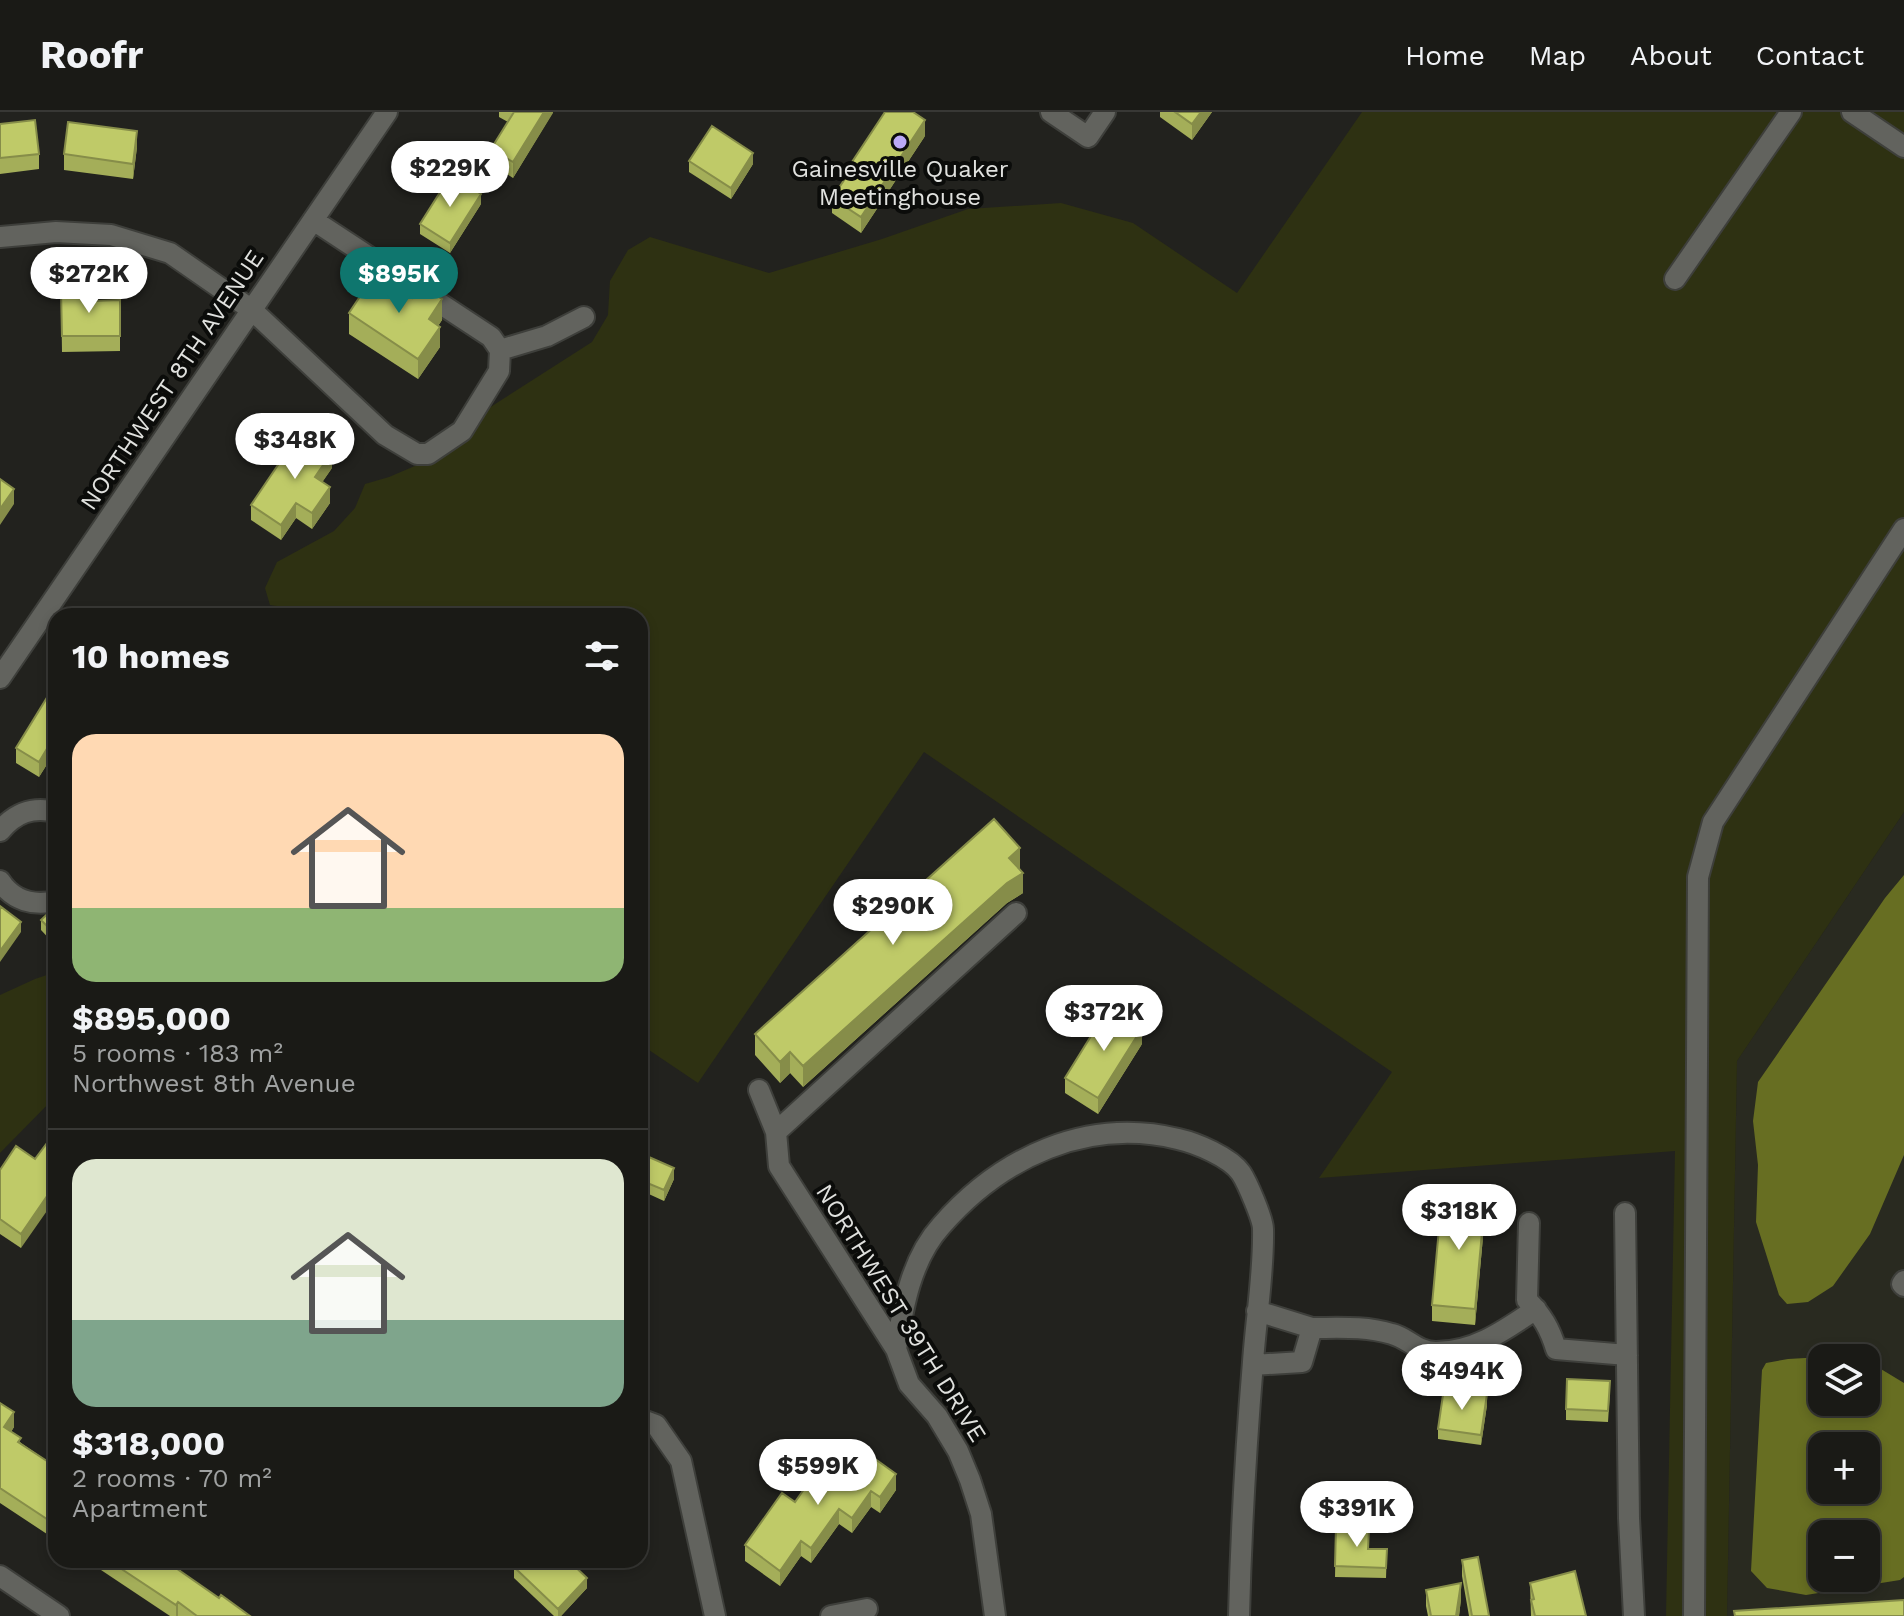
<!DOCTYPE html>
<meta charset="utf-8">
<style>
:root{--surface:#1a1a16;--page:#23231f;--text:#f1f3f6;--muted:#9fa1a1;--line:#383835;--accent:#0f766e}
body{margin:0;font-family:"Work Sans",sans-serif;background:var(--page);color:var(--text);height:100vh;display:flex;flex-direction:column;font-size:30px;white-space:nowrap}
*{box-sizing:border-box;margin:0}
p{font-size:26px;color:var(--muted)}
.icon{flex:none;width:44px;height:44px;fill:none;stroke:currentColor;stroke-width:2;stroke-linecap:round;stroke-linejoin:round}
.map{position:relative;flex:1;overflow:hidden}
.panel{position:absolute;left:48px;top:496px;width:600px;height:960px;display:flex;flex-direction:column;background:var(--surface);border-radius:24px;box-shadow:0 4px 12px #0003,0 0 0 2px var(--line)}
.panel>*{flex:none}
.buttons{position:absolute;left:1808px;top:1232px;display:grid;gap:16px}
.buttons a{display:grid;place-items:center;width:72px;height:72px;border-radius:16px;background:var(--surface);box-shadow:0 4px 12px #0003,0 0 0 2px var(--line);font-size:40px}
.price{position:absolute;translate:-50% -68px;padding:0 18px;border-radius:28px;background:#fff;color:#222;font-size:26px;line-height:52px;filter:drop-shadow(0 2px 4px #0008)}
.price::after{content:'';position:absolute;left:50%;top:48px;width:24px;height:18px;margin-left:-12px;background:inherit;clip-path:polygon(0 0,100% 0,50% 100%)}
.price.on{background:var(--accent);color:#fff}
ul{padding:0;list-style:none}
li{display:grid;align-content:center;gap:16px;height:424px;padding:0 24px}
li+li{border-top:2px solid var(--line)}
li span{display:grid;place-items:center;height:248px;border-radius:24px;color:#555}
li>.icon{margin-inline-start:auto}
span .icon{width:144px;height:144px;fill:#fffc;stroke-width:1}
li b{font-size:34px}
h2{display:flex;justify-content:space-between;align-items:center;height:96px;padding:0 24px;font-size:34px}
header{display:flex;align-items:center;gap:48px;box-sizing:border-box;height:112px;padding:0 40px;background:var(--surface);border-bottom:2px solid var(--line)}
header strong{font-size:38px}
nav{display:flex;gap:44px;margin-inline-start:auto;font-size:28px}
.map>svg:first-child{display:block}
</style>
<header>
<strong>Roofr</strong>
<nav><a>Home</a><a>Map</a><a>About</a><a>Contact</a></nav>
</header>
<div class="map">
<svg width="1904" height="1504" viewBox="0 0 1904 1504">
<rect width="100%" height="100%" fill="#22221e"/>
<!-- built -->
<path fill="#292a20" fill-rule="evenodd" d="M 1904,700 L 1904,1504 L 1727,1504 L 1737,949 ZM 1822,1246 L 1866,1246 L 1866,1290 L 1822,1290 ZM 1822,1334 L 1866,1334 L 1866,1378 L 1822,1378 ZM 1822,1422 L 1866,1422 L 1866,1466 L 1822,1466 Z"/>
<!-- green -->
<path fill="#2e3112" d="M 1362,0 L 1904,0 L 1904,700 L 1737,949 L 1727,1504 L 1666,1504 L 1675,1039 L 1319,1066 L 1392,960 L 924,640 L 698,971 L 640,932 L 640,504 L 314,504 L 302,498 L 270,493 L 265,476 L 277,450 L 334,419 L 355,396 L 365,372 L 389,365 L 429,348 L 489,296 L 592,230 L 608,203 L 610,169 L 628,138 L 650,125 L 769,161 L 882,127 L 968,97 L 1061,91 L 1133,111 L 1237,181 Z
M 56,860 L 56,984 L 0,1041 L 0,883 L 35,867 Z"/>
<!-- water -->
<path fill="#676e22" fill-rule="evenodd" d="M 1904,763 L 1904,1043 L 1870,1122 L 1833,1174 L 1808,1190 L 1787,1192 L 1779,1183 L 1756,1110 L 1758,1053 L 1753,1009 L 1758,970 L 1885,786 Z
M 1857,1243 L 1862,1246 L 1822,1246 L 1822,1290 L 1866,1290 L 1866,1248 L 1904,1271 L 1904,1465 L 1900,1468 L 1806,1483 L 1767,1476 L 1751,1459 L 1762,1258 L 1766,1251 L 1788,1247 ZM 1822,1334 L 1866,1334 L 1866,1378 L 1822,1378 ZM 1822,1422 L 1866,1422 L 1866,1466 L 1822,1466 Z"/>
<g fill="none" stroke-linecap="round" stroke-linejoin="round">
<defs>
<path id="minor" d="M 1051,0 L 1088,25 L 1105,0
M 1852,0 L 1904,35
M 0,125 L 56,120 L 111,123 L 170,141 L 252,198 L 385,323 L 417,342 L 428,342 L 462,319 L 499,259 L 500,238 L 491,225 L 313,108
M 1675,167 L 1791,0
M 500,238 L 547,224 L 584,205
M 0,566 L 387,0
M 0,719 C 15,701 32,694 56,700
M 0,769 C 13,789 34,794 56,789
M 759,978 L 776,1020 L 779,1054 L 896,1237 L 909,1272 L 937,1304 L 958,1339 L 970,1368 L 981,1402 L 995,1504
M 776,1020 L 1016,801
M 1625,1101 L 1629,1406 L 1634,1504
M 1529,1111 L 1527,1188 C 1542,1203 1550,1217 1556,1237 L 1627,1243
M 1904,1169 L 1902,1172 L 1904,1174
M 1312,1216 C 1339,1216 1365,1214 1392,1222 C 1408,1226 1417,1240 1436,1240 C 1475,1240 1505,1218 1536,1197
M 896,1237 C 903,1195 911,1147 941,1114 C 1001,1045 1087,1005 1178,1027 C 1196,1031 1230,1045 1241,1061 C 1247,1070 1263,1107 1263,1117 C 1264,1161 1256,1206 1253,1250 C 1246,1335 1241,1419 1239,1504
M 1253,1253 L 1302,1250 L 1312,1216 L 1257,1199
M 640,1307 L 656,1313 L 681,1349 L 715,1504
M 0,1464 L 59,1504
M 831,1504 L 867,1497
M 1694,1504 L 1698,765 L 1713,710 L 1904,417"/>
</defs>
<!-- minor casing -->
<use href="#minor" stroke="#3e3f3b" stroke-width="24"/>
<!-- minor -->
<use href="#minor" stroke="#62635e" stroke-width="20"/>
</g>
<!-- wall -->
<path fill="#a4ae59" d="M 499,0 L 553,0 L 513,66 L 491,52 L 491,37 L 508,10 L 499,5 Z
M 1160,0 L 1212,0 L 1192,28 L 1160,5 Z
M 0,12 L 39,42 L 39,57 L 0,62 Z
M 925,24 L 861,121 L 832,101 L 832,86 L 852,56 L 852,50 Z
M 137,35 L 133,67 L 64,58 L 64,42 Z
M 689,49 L 753,52 L 731,87 L 689,60 Z
M 481,92 L 450,141 L 420,122 L 420,112 Z
M 61,177 L 93,189 L 120,188 L 120,239 L 62,240 Z
M 349,201 L 442,208 L 438,214 L 440,235 L 418,267 L 349,222 Z
M 332,356 L 322,370 L 330,391 L 312,417 L 296,406 L 281,428 L 251,408 L 251,393 Z
M 56,589 L 56,649 L 51,646 L 39,665 L 16,651 L 16,636 Z
M 1020,756 L 1023,781 L 1007,791 L 803,975 L 790,961 L 780,971 L 755,943 L 755,922 Z
M 56,794 L 56,834 L 41,818 L 41,808 Z
M 1142,932 L 1098,1002 L 1065,981 L 1065,966 Z
M 640,1045 L 674,1067 L 664,1089 L 640,1078 Z
M 35,1047 L 21,1136 L 0,1122 L 0,1058 Z
M 1485,1103 L 1475,1213 L 1432,1209 L 1432,1193 Z
M 1610,1279 L 1608,1310 L 1566,1308 L 1566,1297 Z
M 0,1291 L 14,1315 L 11,1320 L 21,1331 L 56,1355 L 56,1428 L 0,1391 Z
M 1487,1293 L 1481,1333 L 1438,1327 L 1438,1317 Z
M 835,1364 L 896,1378 L 880,1401 L 871,1395 L 852,1421 L 839,1412 L 811,1451 L 801,1444 L 780,1474 L 745,1449 L 745,1433 L 795,1390 Z
M 1336,1415 L 1369,1437 L 1387,1437 L 1386,1466 L 1335,1465 Z
M 86,1448 L 183,1448 L 183,1455 L 180,1459 L 219,1486 L 250,1504 L 170,1504 Z
M 1462,1448 L 1489,1504 L 1469,1504 L 1462,1464 Z
M 542,1453 L 587,1476 L 561,1504 L 554,1504 L 514,1466 L 514,1455 Z
M 1530,1471 L 1586,1504 L 1531,1504 Z
M 1426,1478 L 1461,1487 L 1459,1504 L 1428,1504 L 1426,1494 Z"/>
<!-- shaded-wall -->
<path fill="#868d49" d="M 544,0 L 553,0 L 553,1 L 513,66 L 513,50 Z
M 1201,0 L 1212,0 L 1192,28 L 1192,12 Z
M 925,8 L 925,24 L 861,121 L 861,105 Z
M 137,19 L 137,35 L 133,67 L 133,52 Z
M 753,41 L 753,52 L 731,87 L 731,76 Z
M 481,82 L 481,92 L 450,141 L 450,131 Z
M 442,187 L 442,208 L 429,228 L 429,207 Z
M 440,215 L 440,235 L 418,267 L 418,247 Z
M 332,340 L 332,356 L 315,381 L 315,365 Z
M 330,375 L 330,391 L 312,417 L 312,401 Z
M 14,377 L 14,392 L 0,413 L 0,397 Z
M 296,391 L 296,406 L 281,428 L 281,413 Z
M 51,630 L 51,646 L 39,665 L 39,650 Z
M 1020,736 L 1020,756 L 1009,766 L 1009,746 Z
M 1023,761 L 1023,781 L 1007,791 L 803,975 L 803,954 L 1007,771 Z
M 21,810 L 21,820 L 0,850 L 0,839 Z
M 1142,916 L 1142,932 L 1098,1002 L 1098,986 Z
M 790,940 L 790,961 L 780,971 L 780,950 Z
M 674,1056 L 674,1067 L 664,1089 L 664,1078 Z
M 56,1071 L 56,1086 L 21,1136 L 21,1122 Z
M 1485,1087 L 1485,1103 L 1475,1213 L 1475,1197 Z
M 648,1111 L 648,1122 L 640,1134 L 640,1123 Z
M 1487,1282 L 1487,1293 L 1481,1333 L 1481,1323 Z
M 14,1300 L 14,1315 L 4,1330 L 4,1315 Z
M 896,1362 L 896,1378 L 880,1401 L 880,1385 Z
M 871,1379 L 871,1395 L 852,1421 L 852,1406 Z
M 839,1397 L 839,1412 L 811,1451 L 811,1436 Z
M 801,1429 L 801,1444 L 780,1474 L 780,1459 Z
M 177,1448 L 183,1448 L 183,1455 L 173,1470 L 173,1454 Z
M 587,1466 L 587,1476 L 561,1504 L 558,1504 L 558,1497 Z
M 1461,1471 L 1461,1487 L 1459,1504 L 1456,1504 Z
M 178,1490 L 178,1504 L 176,1504 L 176,1493 Z"/>
<!-- building -->
<path fill="#bfca68" stroke="#868d49" stroke-width="2" d="M 514,0 L 544,0 L 513,50 L 491,37 Z
M 885,0 L 913,0 L 925,8 L 861,105 L 832,86 L 855,52 L 852,50 Z
M 1175,0 L 1201,0 L 1192,12 Z
M 35,8 L 39,42 L 0,46 L 0,12 Z
M 68,10 L 137,19 L 133,52 L 64,42 Z
M 712,14 L 753,41 L 731,76 L 689,49 Z
M 451,63 L 481,82 L 450,131 L 420,112 Z
M 375,162 L 412,186 L 421,174 L 442,187 L 429,207 L 440,215 L 418,247 L 349,201 Z
M 61,177 L 93,177 L 93,189 L 120,188 L 120,224 L 62,224 Z
M 301,319 L 332,340 L 315,365 L 330,375 L 312,401 L 296,391 L 281,413 L 251,393 Z
M 0,367 L 14,377 L 0,397 Z
M 48,584 L 56,589 L 56,634 L 51,630 L 39,650 L 16,636 Z
M 994,707 L 1020,736 L 1009,746 L 1023,761 L 1007,771 L 803,954 L 790,940 L 780,950 L 755,922 Z
M 0,794 L 21,810 L 0,839 Z
M 56,794 L 56,823 L 41,808 Z
M 1109,895 L 1142,916 L 1098,986 L 1065,966 Z
M 56,1019 L 56,1071 L 21,1122 L 0,1107 L 0,1058 L 16,1034 L 35,1047 Z
M 642,1042 L 674,1056 L 664,1078 L 640,1068 L 640,1045 Z
M 1442,1084 L 1485,1087 L 1475,1197 L 1432,1193 Z
M 640,1106 L 648,1111 L 640,1123 Z
M 1567,1267 L 1610,1269 L 1608,1299 L 1566,1297 Z
M 1444,1276 L 1487,1282 L 1481,1323 L 1438,1317 Z
M 0,1291 L 14,1300 L 4,1315 L 21,1326 L 18,1330 L 56,1355 L 56,1413 L 0,1376 Z
M 857,1334 L 896,1362 L 880,1385 L 871,1379 L 852,1406 L 839,1397 L 811,1436 L 801,1429 L 780,1459 L 745,1433 L 782,1381 L 795,1390 L 821,1353 L 835,1364 Z
M 1336,1415 L 1369,1416 L 1368,1437 L 1387,1437 L 1386,1456 L 1335,1454 Z
M 1478,1445 L 1489,1504 L 1472,1504 L 1462,1448 Z
M 108,1448 L 177,1448 L 173,1454 L 219,1486 L 221,1483 L 250,1504 L 197,1504 L 178,1490 L 176,1493 Z
M 521,1448 L 537,1448 L 542,1453 L 546,1448 L 568,1448 L 587,1466 L 558,1497 L 514,1455 Z
M 1575,1459 L 1586,1504 L 1535,1504 L 1531,1488 L 1534,1487 L 1530,1471 Z
M 1461,1471 L 1456,1504 L 1431,1504 L 1426,1478 Z
M 1904,1488 L 1904,1504 L 1735,1504 L 1734,1499 Z"/>
<!-- markers -->
<circle fill="#bbaaf6" stroke="#0b0c0a" stroke-width="3" cx="900" cy="30" r="8"/>
<g text-anchor="middle" stroke-width="8" stroke-linejoin="round" paint-order="stroke">
<!-- poi labels -->
<g font-size="24" fill="#e0e1de" stroke="#0b0c0a">
<text x="900" y="65">Gainesville Quaker<tspan x="900" dy="28">Meetinghouse</tspan></text>
</g>
<!-- street labels -->
<g font-size="24" fill="#e0e1de" stroke="#0b0c0a">
<text transform="translate(172 268) rotate(-56)" y="8">NORTHWEST 8TH AVENUE</text>
<text transform="translate(901 1201) rotate(58)" y="8">NORTHWEST 39TH DRIVE</text>
</g>
</g>
</svg>
<div class="buttons">
<a><svg class="icon" aria-label="layers" viewBox="0 0 24 24"><path d="M12 4l9 5-9 5-9-5zM3 14l9 5 9-5"/></svg></a>
<a>+</a>
<a>−</a>
</div>
<b class="price" style="left:450px;top:97px">$229K</b>
<b class="price" style="left:89px;top:203px">$272K</b>
<b class="price on" style="left:399px;top:203px">$895K</b>
<b class="price" style="left:295px;top:369px">$348K</b>
<b class="price" style="left:893px;top:835px">$290K</b>
<b class="price" style="left:1104px;top:941px">$372K</b>
<b class="price" style="left:1459px;top:1140px">$318K</b>
<b class="price" style="left:1462px;top:1300px">$494K</b>
<b class="price" style="left:818px;top:1395px">$599K</b>
<b class="price" style="left:1357px;top:1437px">$391K</b>
<section class="panel">
<h2>10 homes<svg class="icon" aria-label="filters" viewBox="0 0 24 24"><path d="M4 7h16M4 17h16"/><circle cx="9" cy="7" r="2"/><circle cx="15" cy="17" r="2"/></svg></h2>
<ul>
<li><span style="background:linear-gradient(#ffd9b3 70%,#8fb573 0)"><svg class="icon" aria-label="home" viewBox="0 0 24 24"><path d="M3 11l9-7 9 7M6 9v11h12V9"/></svg></span><div><b>$895,000</b><p>5 rooms · 183 m²</p><p>Northwest 8th Avenue</p></div></li>
<li><span style="background:linear-gradient(#dfe7d0 65%,#7fa58c 0)"><svg class="icon" aria-label="home" viewBox="0 0 24 24"><path d="M3 11l9-7 9 7M6 9v11h12V9"/></svg></span><div><b>$318,000</b><p>2 rooms · 70 m²</p><p>Apartment</p></div></li>
</ul>
</section>
</div>
